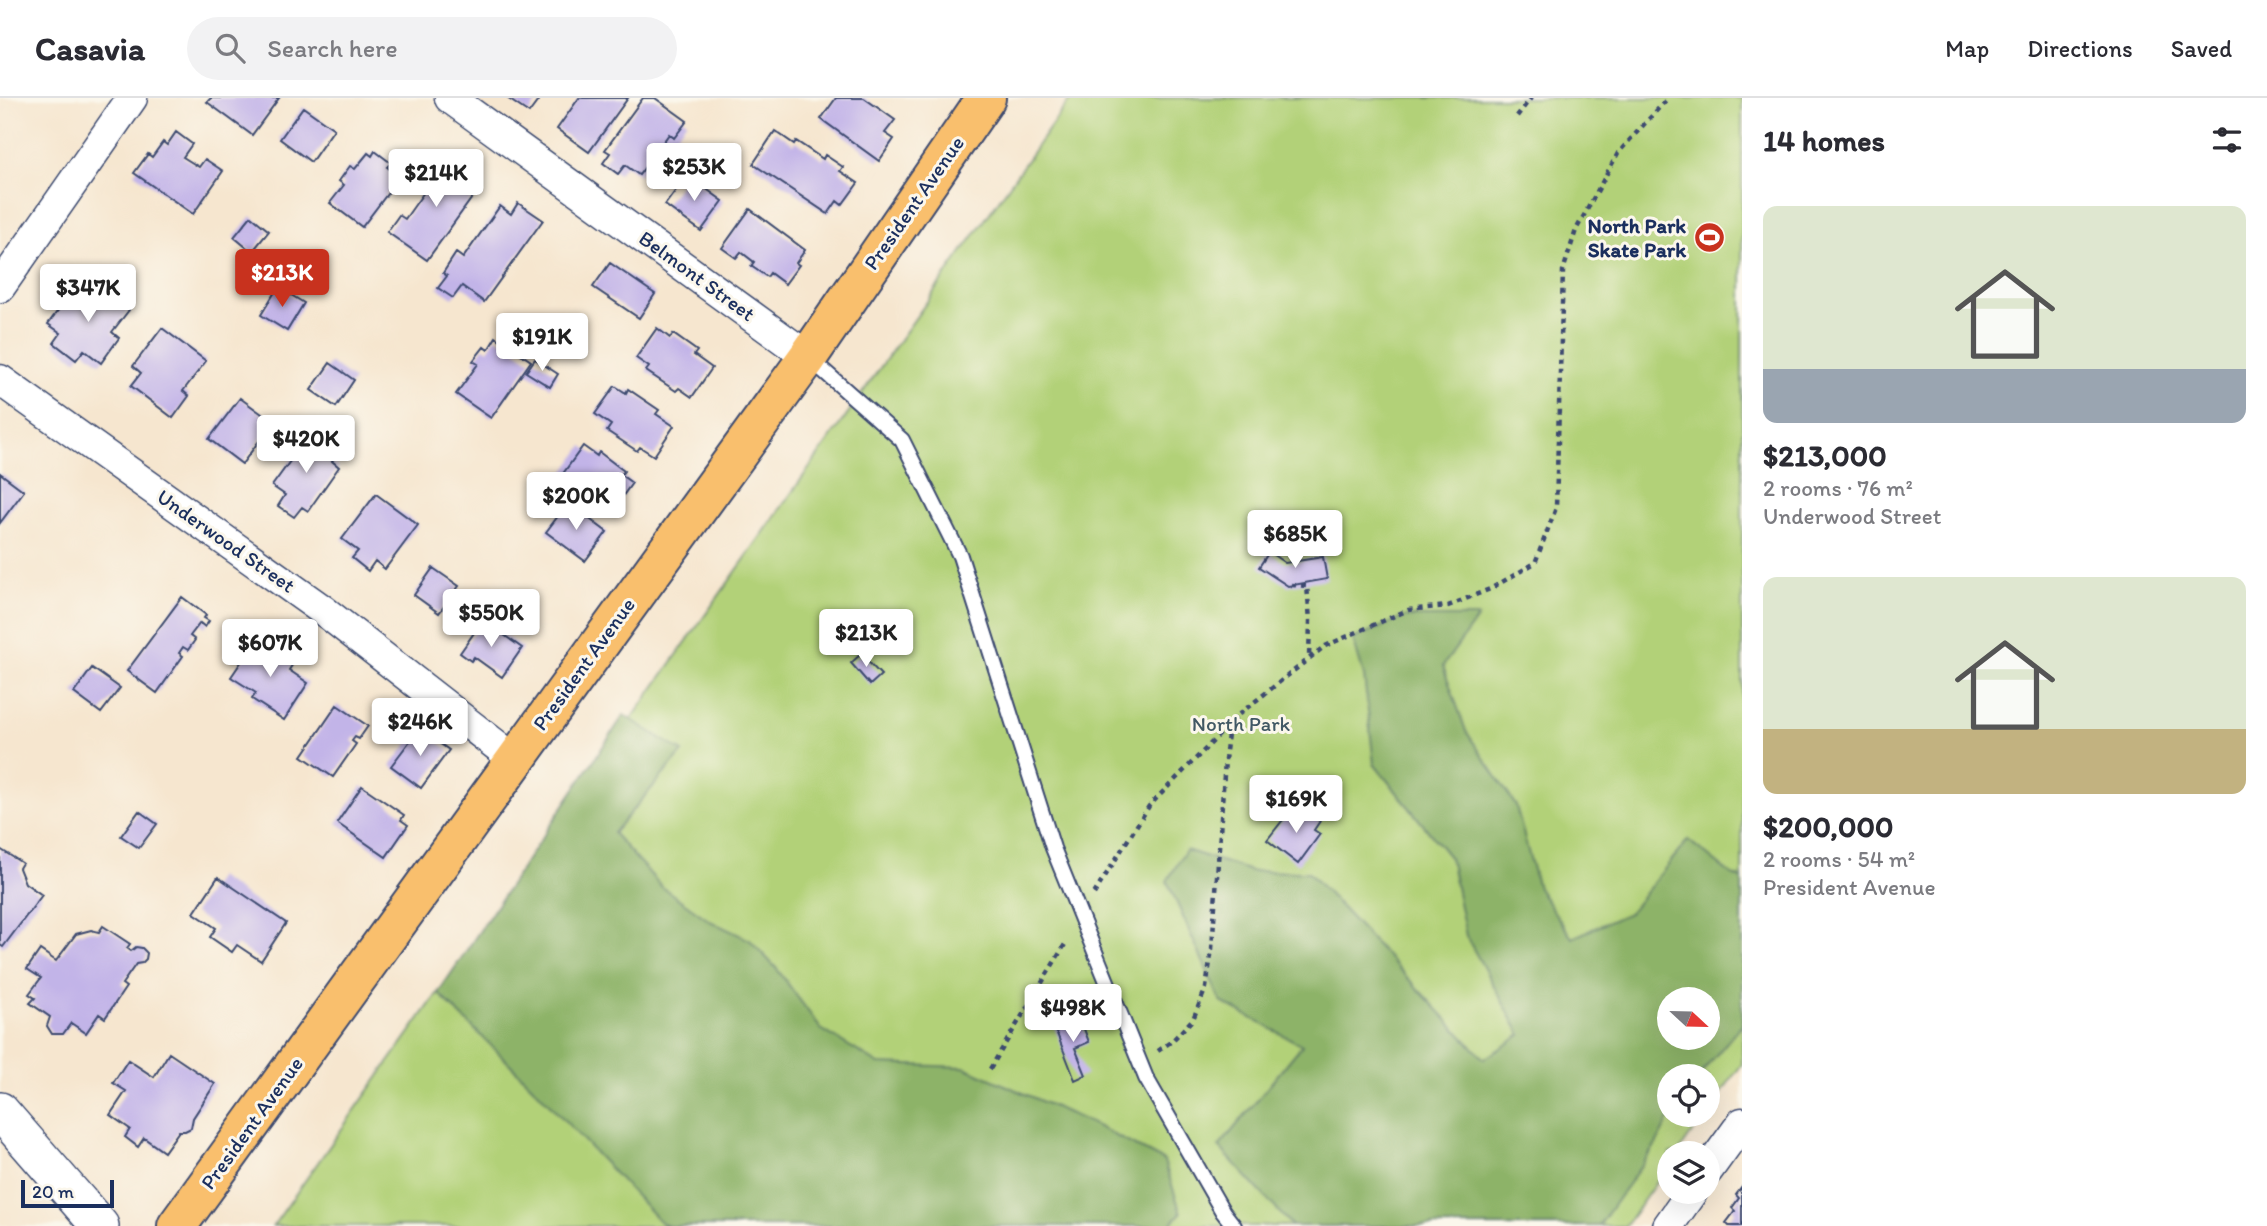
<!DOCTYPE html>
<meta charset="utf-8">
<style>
:root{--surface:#fff;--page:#f2f2f3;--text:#2b2b33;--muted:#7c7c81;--line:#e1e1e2;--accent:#c8321e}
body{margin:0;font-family:Itim,sans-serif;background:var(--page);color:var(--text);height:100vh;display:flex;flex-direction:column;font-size:26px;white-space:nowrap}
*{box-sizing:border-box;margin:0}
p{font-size:23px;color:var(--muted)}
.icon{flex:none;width:38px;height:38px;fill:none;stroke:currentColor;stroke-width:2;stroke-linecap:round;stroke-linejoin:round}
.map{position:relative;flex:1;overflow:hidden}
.sheet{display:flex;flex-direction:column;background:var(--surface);width:525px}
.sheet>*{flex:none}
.needle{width:46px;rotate:112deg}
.fabs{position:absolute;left:1657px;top:889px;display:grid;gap:14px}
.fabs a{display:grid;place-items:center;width:63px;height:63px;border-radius:50%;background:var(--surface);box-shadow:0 7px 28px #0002;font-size:35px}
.scale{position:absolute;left:21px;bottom:18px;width:93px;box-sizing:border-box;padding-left:7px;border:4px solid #1b2f5e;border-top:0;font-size:19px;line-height:24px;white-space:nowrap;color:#1b2f5e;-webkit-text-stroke:5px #fbf7ec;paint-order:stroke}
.price{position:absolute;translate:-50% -60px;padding:0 16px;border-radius:7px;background:#fff;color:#222;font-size:23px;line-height:46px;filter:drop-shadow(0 2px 4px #0008)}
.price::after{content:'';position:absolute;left:50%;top:42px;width:21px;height:16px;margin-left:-10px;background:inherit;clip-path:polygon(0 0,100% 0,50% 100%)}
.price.on{background:var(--accent);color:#fff}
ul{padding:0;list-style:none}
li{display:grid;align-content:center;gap:14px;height:371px;padding:0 21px}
li span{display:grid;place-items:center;height:217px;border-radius:14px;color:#555}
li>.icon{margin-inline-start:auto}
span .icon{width:126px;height:126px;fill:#fffc;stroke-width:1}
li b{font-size:30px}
h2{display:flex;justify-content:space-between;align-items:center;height:84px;padding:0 21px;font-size:30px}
header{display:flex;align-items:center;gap:42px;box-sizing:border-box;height:98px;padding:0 35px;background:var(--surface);border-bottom:2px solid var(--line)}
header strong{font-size:33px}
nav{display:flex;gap:38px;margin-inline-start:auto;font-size:24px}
.search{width:490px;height:63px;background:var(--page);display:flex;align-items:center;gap:18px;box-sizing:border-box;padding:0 24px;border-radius:38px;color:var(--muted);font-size:26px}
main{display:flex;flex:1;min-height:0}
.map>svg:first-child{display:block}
</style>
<header>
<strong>Casavia</strong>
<div class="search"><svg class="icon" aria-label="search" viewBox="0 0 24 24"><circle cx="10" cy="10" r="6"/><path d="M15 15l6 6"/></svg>Search here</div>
<nav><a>Map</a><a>Directions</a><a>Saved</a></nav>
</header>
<main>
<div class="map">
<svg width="1742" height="1128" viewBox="0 0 1742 1128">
<rect width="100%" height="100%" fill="#fbf7ec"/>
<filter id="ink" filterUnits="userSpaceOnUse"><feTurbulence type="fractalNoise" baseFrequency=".0143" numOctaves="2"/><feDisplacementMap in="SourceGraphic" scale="14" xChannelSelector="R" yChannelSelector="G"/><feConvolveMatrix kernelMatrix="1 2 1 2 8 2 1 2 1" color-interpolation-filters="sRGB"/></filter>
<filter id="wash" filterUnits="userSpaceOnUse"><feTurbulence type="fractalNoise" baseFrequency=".00686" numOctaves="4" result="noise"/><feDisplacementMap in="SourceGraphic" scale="28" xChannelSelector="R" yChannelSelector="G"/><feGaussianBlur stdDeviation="1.57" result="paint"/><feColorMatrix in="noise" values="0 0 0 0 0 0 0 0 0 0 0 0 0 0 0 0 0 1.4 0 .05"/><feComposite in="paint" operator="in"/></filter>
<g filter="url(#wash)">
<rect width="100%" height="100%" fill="#f6e6cf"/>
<!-- green -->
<path fill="#b2d178" stroke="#66806b" stroke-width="2" fill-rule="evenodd" d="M 1071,0 L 1742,0 L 1742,966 L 1708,1013 L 1708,978 L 1670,978 L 1670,1017 L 1705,1017 L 1678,1055 L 1670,1055 L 1669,1067 L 1625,1128 L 273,1128 ZM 1670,901 L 1708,901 L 1708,940 L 1670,940 Z"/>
<!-- forest -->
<path fill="#8db368" stroke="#547163" stroke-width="2" fill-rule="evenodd" d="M 1404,519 L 1478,519 L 1443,568 L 1466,633 L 1516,708 L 1538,790 L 1572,840 L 1629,815 L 1688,742 L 1732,777 L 1742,781 L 1742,926 L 1699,978 L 1670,978 L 1671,1017 L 1657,1045 L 1599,1128 L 1292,1128 L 1219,1049 L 1302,947 L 1221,904 L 1167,783 L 1186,752 L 1251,773 L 1308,774 L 1484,961 L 1521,937 L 1466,838 L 1450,760 L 1374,666 L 1364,578 L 1353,541 ZM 1670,901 L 1708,901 L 1708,940 L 1670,940 Z
M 624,617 L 683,654 L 613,735 L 662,789 L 710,823 L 750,842 L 777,871 L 821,931 L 879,966 L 964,969 L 1091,1025 L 1164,1063 L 1181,1115 L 1169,1128 L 668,1128 L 661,1125 L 538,994 L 438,895 Z"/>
<g id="blocks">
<!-- building -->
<path fill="#c2b4e8" d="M 211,0 L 279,0 L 252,37 L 207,4 Z
M 507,0 L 540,0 L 529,15 Z
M 579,0 L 628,0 L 589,54 L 557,31 Z
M 643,0 L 655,0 L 687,23 L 674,40 L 669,36 L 659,50 L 663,53 L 651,68 L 648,65 L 639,77 L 625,67 L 618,76 L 603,65 L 610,55 L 605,52 Z
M 836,0 L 864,0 L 895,22 L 885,35 L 894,41 L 879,63 L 821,21 Z
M 303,9 L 334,31 L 311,64 L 280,41 Z
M 775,33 L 794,46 L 796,43 L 823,61 L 825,57 L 843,69 L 840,73 L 858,85 L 842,107 L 837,103 L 828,116 L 753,66 Z
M 176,34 L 192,46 L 183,59 L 199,69 L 205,61 L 223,73 L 193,116 L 134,75 L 148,56 L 152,59 L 163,44 L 167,47 Z
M 375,53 L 391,65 L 387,69 L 400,79 L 362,129 L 330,105 L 344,87 L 339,83 L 350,68 L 355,71 L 368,55 L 372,58 Z
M 451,56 L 477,73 L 465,91 L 474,97 L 427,162 L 387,134 L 399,117 L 405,121 Z
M 687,77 L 723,103 L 701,133 L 665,107 Z
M 518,105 L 543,122 L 484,204 L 462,188 L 453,200 L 438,190 L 447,178 L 443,175 L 456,155 L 463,160 L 500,108 L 511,116 Z
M 750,111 L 805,152 L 796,165 L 799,167 L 785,186 L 770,175 L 767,179 L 751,168 L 754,164 L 741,154 L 736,160 L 722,150 Z
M 251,118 L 269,133 L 252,154 L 234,139 Z
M 610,165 L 655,196 L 639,220 L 593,189 Z
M 79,184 L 103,202 L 107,196 L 129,212 L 112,234 L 119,240 L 101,265 L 84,252 L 76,262 L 54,245 L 61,235 L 48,226 Z
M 278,189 L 304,205 L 287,233 L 261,217 Z
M 162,230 L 206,263 L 183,293 L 189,298 L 173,320 L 131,288 L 141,275 L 133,268 Z
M 657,230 L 670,240 L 673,236 L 697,253 L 694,257 L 712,270 L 692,299 L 679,290 L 676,293 L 646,273 L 649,269 L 636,260 Z
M 496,239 L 531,263 L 491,320 L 456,296 L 478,266 L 473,263 L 484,249 L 488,252 Z
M 535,261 L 558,276 L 550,289 L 526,274 Z
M 330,265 L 354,282 L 336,309 L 311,292 Z
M 615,288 L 626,295 L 628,291 L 659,312 L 656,316 L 674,328 L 654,358 L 640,349 L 637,353 L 607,333 L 611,327 L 595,316 Z
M 240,300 L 273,324 L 242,366 L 209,341 Z
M 311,334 L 317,337 L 320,345 L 336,358 L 332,363 L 339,369 L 308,413 L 302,409 L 294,419 L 278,408 L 285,397 L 272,388 L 301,348 L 301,341 L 305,336 Z
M 583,348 L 597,358 L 599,354 L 624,373 L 621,377 L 632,385 L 612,413 L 605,408 L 602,412 L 572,390 L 575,386 L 562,377 Z
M 0,375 L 24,393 L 0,425 Z
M 376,396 L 418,427 L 385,471 L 375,463 L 368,473 L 352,460 L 358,453 L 342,441 Z
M 568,405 L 607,434 L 585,463 L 546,434 Z
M 1269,454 L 1285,465 L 1323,459 L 1327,481 L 1288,488 L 1259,469 Z
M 433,470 L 459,488 L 439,515 L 414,497 Z
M 182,499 L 206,517 L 204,520 L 209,523 L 205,529 L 200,525 L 190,538 L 195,542 L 188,552 L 183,549 L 179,555 L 183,558 L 157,595 L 127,573 Z
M 483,522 L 522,550 L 502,579 L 474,559 L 471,563 L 460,555 Z
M 263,543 L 294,564 L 289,572 L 308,585 L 284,622 L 252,601 L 256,595 L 231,579 L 252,548 L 258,551 Z
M 861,556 L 881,577 L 870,587 L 851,565 Z
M 92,570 L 120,590 L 101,615 L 74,595 Z
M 337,607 L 368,628 L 359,641 L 355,639 L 352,643 L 356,646 L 333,679 L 302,658 Z
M 419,631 L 449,652 L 421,690 L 391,668 Z
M 362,688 L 404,717 L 401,722 L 408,727 L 386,759 L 337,725 Z
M 1305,711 L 1320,723 L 1314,732 L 1320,736 L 1298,766 L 1267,742 L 1290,713 L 1299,720 Z
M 139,713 L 157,726 L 139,750 L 121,738 Z
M 0,751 L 22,765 L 19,770 L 25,785 L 42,797 L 3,849 L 0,847 Z
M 218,779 L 286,825 L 261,863 L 237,847 L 232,854 L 210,839 L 216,830 L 194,815 Z
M 103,828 L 130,846 L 127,850 L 131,853 L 136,849 L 142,850 L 147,855 L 146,861 L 142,865 L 136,866 L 122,886 L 126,889 L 105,920 L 99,916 L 86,935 L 71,925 L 63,936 L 52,936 L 47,928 L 50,919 L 30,905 L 35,900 L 29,896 L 41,880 L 27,871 L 40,852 L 56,863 L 76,836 L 91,832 L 99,834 Z
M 1079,918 L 1089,944 L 1075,950 L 1086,977 L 1075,982 L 1054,928 Z
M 169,955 L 215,986 L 193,1020 L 191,1030 L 185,1033 L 179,1033 L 164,1054 L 144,1040 L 138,1049 L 125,1039 L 130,1031 L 110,1017 L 126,993 L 113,985 L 128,962 L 154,979 Z
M 1742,1089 L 1742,1128 L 1729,1128 L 1726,1125 L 1735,1113 L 1732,1110 L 1739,1100 L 1736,1097 Z"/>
</g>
</g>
<g filter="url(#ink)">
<use href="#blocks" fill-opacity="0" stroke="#3c4a6f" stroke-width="2"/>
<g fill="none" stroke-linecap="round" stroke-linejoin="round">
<defs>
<path id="service" d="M 808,259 L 902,342 L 960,458 L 1053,750 L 1146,980 L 1223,1114 L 1234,1128"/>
<path id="minor" d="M 450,0 L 808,259
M 0,189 L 132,0
M 0,282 L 324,513 L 514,661
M 1708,1072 L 1742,1025
M 1668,1128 L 1692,1094"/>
<path id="tertiary" d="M 0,1013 L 100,1128"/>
<path id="primary" d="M 177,1128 L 808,259 L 986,0"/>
</defs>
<!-- service casing -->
<use href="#service" stroke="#3c4a6f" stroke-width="18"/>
<!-- minor casing -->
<use href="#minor" stroke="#3c4a6f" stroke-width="33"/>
<!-- tertiary casing -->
<use href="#tertiary" stroke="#3c4a6f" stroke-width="40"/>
<!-- primary casing -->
<use href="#primary" stroke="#3c4a6f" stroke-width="42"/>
<!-- path -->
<path stroke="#3c4a6f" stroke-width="4.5" stroke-dasharray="5 5" stroke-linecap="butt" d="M 1517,18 L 1531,0
M 1291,487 L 1307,488 L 1310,522 L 1309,560
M 1094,796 L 1149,708 L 1229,627
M 1158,953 L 1172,943 L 1193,921 L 1206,890 L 1212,851 L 1225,662 L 1229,627 L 1238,617 L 1325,548 L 1408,512 L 1448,508 L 1490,491 L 1535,465 L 1556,410 L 1563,173 L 1576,132 L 1618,55 L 1668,0
M 990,971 L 1067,843"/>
<!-- service -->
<use href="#service" stroke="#fff" stroke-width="14"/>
<!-- minor -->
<use href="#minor" stroke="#fff" stroke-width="30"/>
<!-- tertiary -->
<use href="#tertiary" stroke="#fff" stroke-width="37"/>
<!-- primary -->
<use href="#primary" stroke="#f9bf6d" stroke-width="38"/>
</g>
</g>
<!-- icons -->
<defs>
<symbol id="stadium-disc" viewBox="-11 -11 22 22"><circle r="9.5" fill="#c8321e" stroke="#fbf7ec"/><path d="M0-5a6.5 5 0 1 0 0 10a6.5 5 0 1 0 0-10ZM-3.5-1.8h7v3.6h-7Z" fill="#fff"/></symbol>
</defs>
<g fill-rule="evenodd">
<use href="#stadium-disc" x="1692" y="122" width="35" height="35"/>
</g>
<g text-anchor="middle" stroke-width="6" stroke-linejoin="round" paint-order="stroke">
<!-- street labels -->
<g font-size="21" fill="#1b2f5e" stroke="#fbf7ec">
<text transform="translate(914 105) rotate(-55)" y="7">President Avenue</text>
<text transform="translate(697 178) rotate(36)" y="7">Belmont Street</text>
<text transform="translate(226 443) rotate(35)" y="7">Underwood Street</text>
<text transform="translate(584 566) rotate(-54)" y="7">President Avenue</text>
<text transform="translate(252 1025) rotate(-54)" y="7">President Avenue</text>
</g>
<!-- poi labels -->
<g font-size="21" font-weight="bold" fill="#1b2f5e" stroke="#fbf7ec" text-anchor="end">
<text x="1686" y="135">North Park<tspan x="1686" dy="24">Skate Park</tspan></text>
</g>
<!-- park labels -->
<g font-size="21" fill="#415864" stroke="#fbf7ec">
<text x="1241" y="633">North Park</text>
</g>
</g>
</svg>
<div class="fabs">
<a><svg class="needle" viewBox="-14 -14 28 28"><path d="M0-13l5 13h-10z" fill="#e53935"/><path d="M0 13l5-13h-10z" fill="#7c7c81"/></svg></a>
<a><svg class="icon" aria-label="locate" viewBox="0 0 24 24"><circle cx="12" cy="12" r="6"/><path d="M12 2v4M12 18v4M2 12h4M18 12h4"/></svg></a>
<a><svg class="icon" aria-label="layers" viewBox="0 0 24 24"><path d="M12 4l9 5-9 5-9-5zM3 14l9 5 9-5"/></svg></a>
</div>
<div class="scale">20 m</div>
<b class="price" style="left:694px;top:105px">$253K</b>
<b class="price" style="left:436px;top:111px">$214K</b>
<b class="price on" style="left:282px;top:211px">$213K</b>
<b class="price" style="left:88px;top:226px">$347K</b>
<b class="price" style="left:542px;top:275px">$191K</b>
<b class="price" style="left:306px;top:377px">$420K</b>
<b class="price" style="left:576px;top:434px">$200K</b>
<b class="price" style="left:1295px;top:472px">$685K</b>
<b class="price" style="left:491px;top:551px">$550K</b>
<b class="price" style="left:866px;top:571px">$213K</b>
<b class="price" style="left:270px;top:581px">$607K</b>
<b class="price" style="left:420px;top:660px">$246K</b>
<b class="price" style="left:1296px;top:737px">$169K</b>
<b class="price" style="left:1073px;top:946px">$498K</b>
</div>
<section class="sheet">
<h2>14 homes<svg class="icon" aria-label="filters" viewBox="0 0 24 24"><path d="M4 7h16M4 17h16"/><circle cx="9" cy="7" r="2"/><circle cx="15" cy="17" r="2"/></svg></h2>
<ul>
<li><span style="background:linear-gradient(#dfe7d0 75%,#9aa5b1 0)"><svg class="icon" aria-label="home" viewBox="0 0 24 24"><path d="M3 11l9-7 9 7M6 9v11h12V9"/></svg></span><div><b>$213,000</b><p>2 rooms · 76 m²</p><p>Underwood Street</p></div></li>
<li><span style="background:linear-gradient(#dfe7d0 70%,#c2b280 0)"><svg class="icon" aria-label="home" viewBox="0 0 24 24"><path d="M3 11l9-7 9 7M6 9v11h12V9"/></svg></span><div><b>$200,000</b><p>2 rooms · 54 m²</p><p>President Avenue</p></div></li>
</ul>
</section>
</main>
